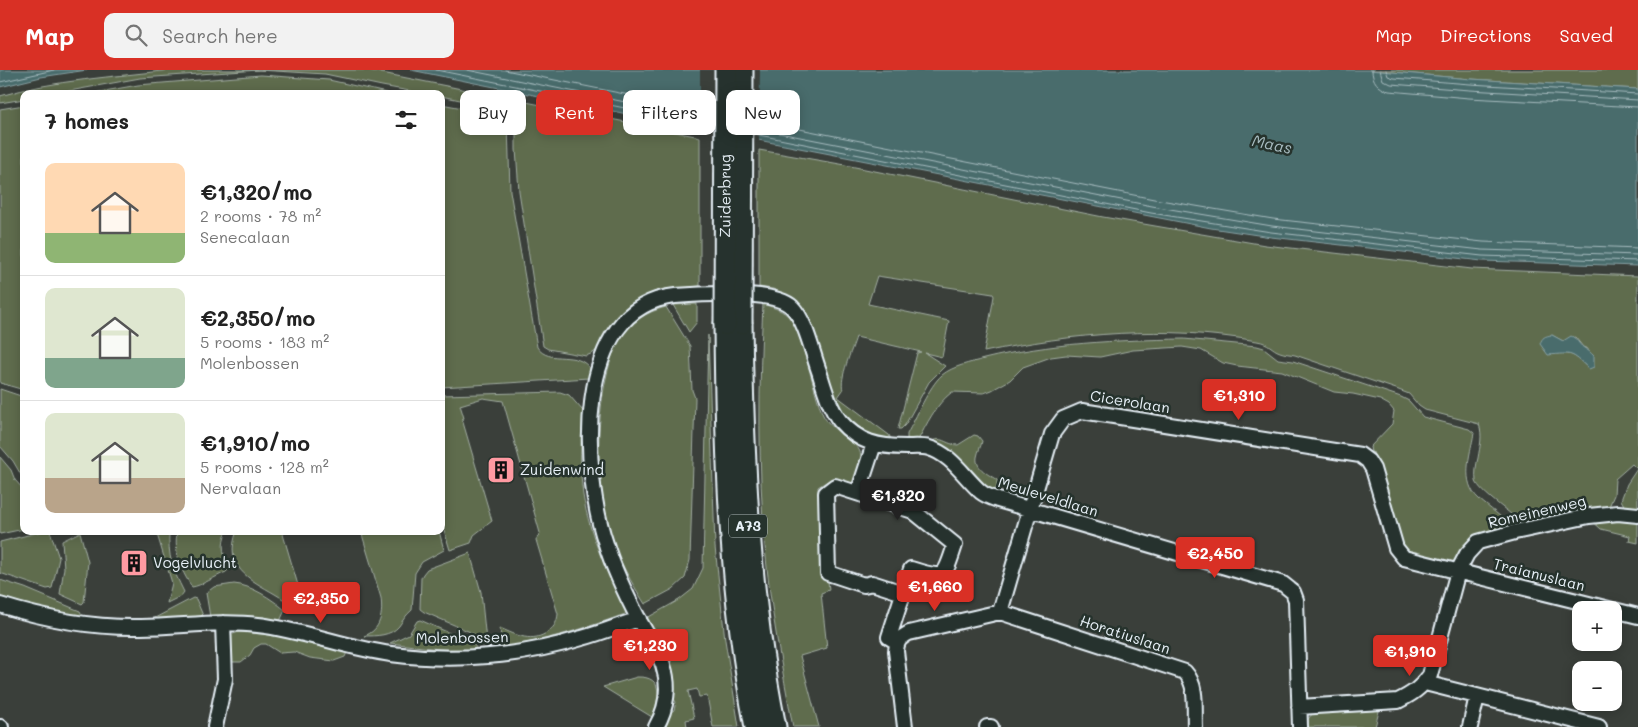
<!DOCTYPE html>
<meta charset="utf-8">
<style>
:root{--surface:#fff;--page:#f2f2f2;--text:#222;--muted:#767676;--line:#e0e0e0;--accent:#d93025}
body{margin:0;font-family:Mali,sans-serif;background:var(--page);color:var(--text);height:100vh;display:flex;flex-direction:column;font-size:19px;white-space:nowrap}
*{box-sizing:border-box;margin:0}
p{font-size:16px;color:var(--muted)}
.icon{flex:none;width:28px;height:28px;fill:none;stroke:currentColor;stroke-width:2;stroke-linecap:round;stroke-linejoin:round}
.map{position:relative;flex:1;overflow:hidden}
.sheet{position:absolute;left:20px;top:20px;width:425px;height:445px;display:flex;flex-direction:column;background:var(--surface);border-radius:10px;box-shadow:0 2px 12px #0003}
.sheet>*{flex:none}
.hud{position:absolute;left:460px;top:20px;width:475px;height:45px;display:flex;gap:10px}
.fabs{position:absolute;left:1572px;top:531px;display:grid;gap:10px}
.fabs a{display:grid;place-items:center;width:50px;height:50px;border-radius:10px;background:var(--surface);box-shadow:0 2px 12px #0003;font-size:25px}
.price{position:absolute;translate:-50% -42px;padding:0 11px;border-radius:5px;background:var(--accent);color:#fff;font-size:16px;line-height:32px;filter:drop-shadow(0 1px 2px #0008)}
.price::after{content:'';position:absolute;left:50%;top:30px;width:15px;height:11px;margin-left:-8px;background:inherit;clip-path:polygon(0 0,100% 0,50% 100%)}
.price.selected{background:#222;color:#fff}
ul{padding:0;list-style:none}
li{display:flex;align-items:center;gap:15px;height:125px;padding:0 25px}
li+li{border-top:1px solid var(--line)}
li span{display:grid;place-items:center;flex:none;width:140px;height:100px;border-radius:10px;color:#555}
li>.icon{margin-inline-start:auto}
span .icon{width:60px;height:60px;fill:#fffc;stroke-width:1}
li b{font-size:21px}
h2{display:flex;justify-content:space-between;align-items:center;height:60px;padding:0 25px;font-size:21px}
.pill{padding:0 18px;border-radius:10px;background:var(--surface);box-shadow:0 2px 12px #0003;font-size:18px;line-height:45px}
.pill.selected{background:var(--accent);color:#fff}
header{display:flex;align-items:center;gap:30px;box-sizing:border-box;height:70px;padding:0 25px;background:var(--accent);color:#fff}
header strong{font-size:24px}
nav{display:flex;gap:28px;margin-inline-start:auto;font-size:18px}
.search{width:350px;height:45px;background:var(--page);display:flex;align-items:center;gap:12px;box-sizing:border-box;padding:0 18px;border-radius:10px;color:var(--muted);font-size:19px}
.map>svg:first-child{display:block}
</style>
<header>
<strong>Map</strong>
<div class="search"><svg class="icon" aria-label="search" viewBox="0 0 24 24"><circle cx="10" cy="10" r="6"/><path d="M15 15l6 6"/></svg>Search here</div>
<nav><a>Map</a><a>Directions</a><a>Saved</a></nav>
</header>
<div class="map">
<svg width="1638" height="657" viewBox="0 0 1638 657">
<rect width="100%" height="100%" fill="#3a3f3a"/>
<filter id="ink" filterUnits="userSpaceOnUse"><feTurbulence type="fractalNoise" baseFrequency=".02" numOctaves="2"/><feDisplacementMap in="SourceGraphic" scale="10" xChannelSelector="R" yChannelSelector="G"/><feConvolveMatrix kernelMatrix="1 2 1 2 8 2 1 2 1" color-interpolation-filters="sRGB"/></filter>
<g filter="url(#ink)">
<!-- green -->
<path fill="#5e6c4e" stroke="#a3aea3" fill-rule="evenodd" d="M 170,0 L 367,0 L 700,67 L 700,216 L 689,217 L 646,227 L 626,240 L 608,258 L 598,279 L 593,283 L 586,286 L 548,279 L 543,276 L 519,121 L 516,79 L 516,53 L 513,41 L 441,26 L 441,24 L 426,24 L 382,16 L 325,4 L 259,0 L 140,8 L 53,24 L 24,24 L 24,29 L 0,33 L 0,26 C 54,10 114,7 170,0 Z
M 1369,0 L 1638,0 L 1638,19 L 1471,9 Z
M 261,5 L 329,10 L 391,24 L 88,24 L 138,15 Z
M 441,34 L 490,43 L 503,46 L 508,54 L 510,121 L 537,277 C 549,296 577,278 591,300 L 589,308 L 441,317 Z
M 24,35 L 24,320 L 0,313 L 0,39 Z
M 759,80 L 840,94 L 1103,147 L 1265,175 L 1472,199 L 1638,206 L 1638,442 L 1626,439 L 1621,430 L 1627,414 L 1637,399 L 1632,394 L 1615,409 L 1614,425 L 1608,439 L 1525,455 C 1516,447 1478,421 1476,411 C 1475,404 1476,395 1478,388 C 1480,376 1483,366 1479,354 L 1425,340 L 1419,336 L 1409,324 L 1396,319 L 1295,285 C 1291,284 1285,284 1280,282 C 1271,279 1270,273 1257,271 C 1167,255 1073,263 984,282 L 994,226 L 993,224 L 877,206 L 868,234 L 949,251 L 942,287 L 925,283 L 945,296 L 929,312 L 905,355 L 901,359 L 898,359 L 917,283 L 921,282 L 856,267 C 852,280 839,308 843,320 L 838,327 L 889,365 L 892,371 L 865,365 L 845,350 L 786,227 L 773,219 L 759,217 ZM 1552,265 L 1563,271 L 1575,267 L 1583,277 L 1588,279 L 1589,299 C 1571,282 1573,283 1548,284 Z
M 697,234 L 697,252 L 689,262 L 673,235 Z
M 763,234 C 771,237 780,239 787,245 C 802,258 813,322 823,345 C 830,360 857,372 860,382 C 865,398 862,403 856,418 L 840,413 L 834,407 L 818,417 L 829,520 L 821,523 L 827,578 L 800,586 L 819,657 L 793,657 C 782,598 770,537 765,477 C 758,396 759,315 763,234 Z
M 666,237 L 690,276 L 692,320 L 695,328 L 690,490 L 685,508 L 673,519 L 645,534 C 631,512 619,491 611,466 C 596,417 595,354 607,304 C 610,293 613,278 620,269 C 631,252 646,242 666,237 Z
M 708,265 L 715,477 L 725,570 L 739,657 L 713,657 L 707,626 L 699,627 L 697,619 L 688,621 L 694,648 L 686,650 L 687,657 L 663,657 L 671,642 L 674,640 L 676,632 L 671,625 L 645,549 L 679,530 L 693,519 L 703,498 Z
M 1184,269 L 1257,276 L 1264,278 L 1278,289 L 1293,291 L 1401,327 L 1409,331 L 1423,347 L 1469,359 L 1474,363 C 1470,386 1460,412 1479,429 C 1490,439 1502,446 1512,458 L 1462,481 L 1453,492 L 1449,493 L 1412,484 L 1405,479 L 1399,468 L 1370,387 L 1374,383 L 1371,382 L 1370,377 L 1392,354 L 1394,341 L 1389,335 L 1380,330 L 1353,324 L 1334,322 L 1282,301 L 1237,296 L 1223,293 L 1201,280 L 1182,277 L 1133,280 L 1100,287 L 1066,285 L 1051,287 L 1023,297 L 1010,310 L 992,320 L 984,323 L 952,322 C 935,335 927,354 917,372 L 907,368 L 907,364 C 916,348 929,316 942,305 C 953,296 970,293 984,289 C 1049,273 1117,270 1184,269 Z
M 0,319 L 24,327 L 24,410 L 13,391 L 0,376 Z
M 560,322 L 569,325 L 583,341 C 581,369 579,398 583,425 C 590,467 608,506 628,543 C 586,558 546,571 502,577 L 500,558 C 516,565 533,574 549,561 C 555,556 557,552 558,544 L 536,470 L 540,463 L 503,331 L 483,328 L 460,335 L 464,348 L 462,349 L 492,451 L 474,465 L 471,473 L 450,480 L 441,450 L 441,325 Z
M 974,365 L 978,366 L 982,371 C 981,377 978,381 977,387 C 975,399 990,405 997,410 L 997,417 L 992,424 L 926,375 C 941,363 943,374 958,375 Z
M 0,387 L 11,400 L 15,410 L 24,420 L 24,459 L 0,464 Z
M 1638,447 L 1638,473 L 1629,471 L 1630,466 L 1601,459 L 1591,450 Z
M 44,461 L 50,461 L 59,488 L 52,518 L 47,519 L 0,503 L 0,472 Z
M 156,461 L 169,461 C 168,488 172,498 184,522 L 181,526 L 167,533 L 172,513 Z
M 177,461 L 227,461 C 220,473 224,488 228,500 L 226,502 C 216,506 201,516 192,517 C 180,499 174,483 177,461 Z
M 237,461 L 282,461 L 300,522 L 295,538 C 289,533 282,528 275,524 C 249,509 223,497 237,461 Z
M 361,461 L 439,461 L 444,480 L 422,492 L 415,503 L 412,540 C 406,545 403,550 399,556 C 391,566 376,566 364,566 C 381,560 383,544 381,528 Z
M 80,462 L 88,492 L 84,532 L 82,534 L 60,524 L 64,498 L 62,471 Z
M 470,483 L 481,522 L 486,571 L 468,561 L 424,542 L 420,539 L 421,508 L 423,504 L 427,499 Z
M 0,510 L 25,518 L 75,539 L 80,541 L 82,545 L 80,547 L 20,536 L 0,527 Z
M 234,514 C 251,515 272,529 285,540 L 280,551 L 264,547 L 210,547 L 206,523 L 214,517 Z
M 193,528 L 196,529 L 204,548 L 151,550 Z
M 420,550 L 472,573 L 478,580 L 439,579 L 390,573 L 409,564 L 417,551 Z
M 239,562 L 284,566 L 348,580 L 345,587 L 334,591 L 310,588 L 294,582 L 280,583 L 266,574 L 261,574 L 254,578 L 250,585 L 241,592 L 229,592 L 230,565 Z
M 637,607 C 665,606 659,629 652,647 L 603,617 Z
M 1380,637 L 1375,657 L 1308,657 L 1308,649 L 1313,643 Z"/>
<!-- water -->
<path fill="#486c6c" stroke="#88a1a4" d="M 0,0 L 87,0 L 41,7 L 0,17 Z
M 411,0 L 1369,0 L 1471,9 L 1638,19 L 1638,196 L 1482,191 L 1271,167 L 1211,158 L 686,56 Z
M 1552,265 L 1563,271 L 1571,266 C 1577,268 1578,274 1584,278 C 1588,280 1590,282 1594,286 L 1594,297 L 1589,299 C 1571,282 1573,283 1548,285 L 1540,274 C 1542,267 1545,266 1552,265 Z"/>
<!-- pier -->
<path fill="#3a3f3a" d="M 700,0 L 760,0 L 759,73 L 700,61 Z"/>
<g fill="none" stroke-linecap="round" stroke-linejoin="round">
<!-- shore -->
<path stroke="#a8bcc0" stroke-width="1" d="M 436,0 L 714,56
M 467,0 L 714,50
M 505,0 L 714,42
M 1372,0 C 1372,11 1378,18 1389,21 L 1469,28 L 1638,37
M 1380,0 L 1383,10 L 1391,14 L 1470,20 L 1638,30
M 1386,0 L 1388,6 L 1394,8 L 1470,14 L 1638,24
M 0,12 L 54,0
M 754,50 L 1154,129 L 1273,149 L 1483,172 L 1638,178
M 754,58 L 1152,136 L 1272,156 L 1482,180 L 1638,185
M 754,64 L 1151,143 L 1271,162 L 1482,186 L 1638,191"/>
<defs>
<path id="minor" d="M 858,423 L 874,374
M 0,535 C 45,549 94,558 141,557 C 180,557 219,550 258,555 C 303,560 346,578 391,584 C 454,592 521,587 582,568 C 601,563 620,555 639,549
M 1614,540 L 1638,546
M 1000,542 L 1185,602 C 1198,616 1194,640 1195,657
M 897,572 L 889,567 L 911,499 C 946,510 944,508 955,475 L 913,441 L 835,416 L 826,423 L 828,503 L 864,515 L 872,513 L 903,523
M 1425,613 L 1599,657
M 1299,637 L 1398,631 C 1412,624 1421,618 1430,605 L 1458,501 L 1467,484 L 1478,472 L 1515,462 L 1589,446 L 1618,443 L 1638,445
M 0,657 L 1,657
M 215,657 L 225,609 L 223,553
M 656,657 C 667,638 670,616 663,595 C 657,579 647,565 639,550 C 626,525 614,501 606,474 C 582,404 571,237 675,226 C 701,224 773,219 792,237 C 806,251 812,282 819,301 C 824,317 829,337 840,351 C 859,373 879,377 906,377 C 913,377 922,376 929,378 C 951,384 965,408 981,422 C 986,426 992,428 998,430 L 1283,514 L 1293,522 L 1296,530 L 1300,657
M 905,657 L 896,581 C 897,570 900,568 909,563 L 1000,542 L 1052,364 L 1063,349 L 1082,341 L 1360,385 L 1368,391 L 1373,399 L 1396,478 L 1404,488 L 1613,540
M 987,657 L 991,657
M 1470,657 L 1477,626"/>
<path id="highway" d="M 741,253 C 743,389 748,524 775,657
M 725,254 C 726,389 730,524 756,657"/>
</defs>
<!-- minor casing -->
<use href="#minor" stroke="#e8f1f8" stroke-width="18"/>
<!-- highway casing -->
<use href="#highway" stroke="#e8f1f8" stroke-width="25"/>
<!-- minor -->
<use href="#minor" stroke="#26332d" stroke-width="14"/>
<!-- highway -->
<use href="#highway" stroke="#26332d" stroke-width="21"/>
<defs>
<g id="highway-bridge">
<path d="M 741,253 L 742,0"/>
<path id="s1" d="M 725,254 L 726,0"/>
</g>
</defs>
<!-- highway-bridge casing -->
<use href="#highway-bridge" stroke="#e8f1f8" stroke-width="25" stroke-linecap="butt"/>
<!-- highway-bridge -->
<use href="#highway-bridge" stroke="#26332d" stroke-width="21"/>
</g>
</g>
<!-- icons -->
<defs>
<symbol id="building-square" viewBox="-11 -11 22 22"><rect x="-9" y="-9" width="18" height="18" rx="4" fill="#ff9aa2" stroke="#26332d"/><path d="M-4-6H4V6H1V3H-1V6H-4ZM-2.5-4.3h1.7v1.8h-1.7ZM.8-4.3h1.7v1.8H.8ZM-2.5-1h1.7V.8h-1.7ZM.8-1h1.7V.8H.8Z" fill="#111"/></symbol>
</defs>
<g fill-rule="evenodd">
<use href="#building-square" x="485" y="384" width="32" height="32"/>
<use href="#building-square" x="118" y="477" width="32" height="32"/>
</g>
<g text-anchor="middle" stroke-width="5" stroke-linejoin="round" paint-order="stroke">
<!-- shield labels -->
<rect fill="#26332d" stroke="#aeb8bb" stroke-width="1" x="729" y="444.5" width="38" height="23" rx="4"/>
<g font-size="14" font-weight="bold" fill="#e8f1f8">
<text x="748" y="461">A73</text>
</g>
<!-- street labels -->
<g font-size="15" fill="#e8f1f8" stroke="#26332d">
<text dy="5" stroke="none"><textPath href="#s1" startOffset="128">Zuiderbrug</textPath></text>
<text transform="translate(1130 332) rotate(9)" y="5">Cicerolaan</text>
<text transform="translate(1048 427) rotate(17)" y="5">Meuleveldlaan</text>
<text transform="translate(1537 442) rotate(-13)" y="5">Romeinenweg</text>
<text transform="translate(1539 505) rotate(14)" y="5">Traianuslaan</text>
<text transform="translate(1125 565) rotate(18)" y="5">Horatiuslaan</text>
<text transform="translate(462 568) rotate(-1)" y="5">Molenbossen</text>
</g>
<!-- poi labels -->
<g font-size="15" fill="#e8f1f8" stroke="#26332d" text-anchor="start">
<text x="520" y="405">Zuidenwind</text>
<text x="153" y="498">Vogelvlucht</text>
</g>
<!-- water labels -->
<g font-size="16" font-style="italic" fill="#a8bcc0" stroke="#26332d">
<text transform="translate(1272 74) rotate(12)" y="6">Maas</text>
</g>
</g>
</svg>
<div class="fabs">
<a>+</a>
<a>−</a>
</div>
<b class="price" style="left:1239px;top:351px">€1,310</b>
<b class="price selected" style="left:898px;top:451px">€1,320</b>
<b class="price" style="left:1215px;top:509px">€2,450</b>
<b class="price" style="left:935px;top:542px">€1,660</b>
<b class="price" style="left:321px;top:554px">€2,350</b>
<b class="price" style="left:650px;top:601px">€1,230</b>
<b class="price" style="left:1410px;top:607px">€1,910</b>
<div class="hud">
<a class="pill">Buy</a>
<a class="pill selected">Rent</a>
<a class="pill">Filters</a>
<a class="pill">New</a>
</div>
<section class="sheet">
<h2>7 homes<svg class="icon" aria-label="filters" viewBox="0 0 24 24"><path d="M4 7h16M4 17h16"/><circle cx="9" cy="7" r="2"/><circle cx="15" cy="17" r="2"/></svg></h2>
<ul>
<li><span style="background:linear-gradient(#ffd9b3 70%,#8fb573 0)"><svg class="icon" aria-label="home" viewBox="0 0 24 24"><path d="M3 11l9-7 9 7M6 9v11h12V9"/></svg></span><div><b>€1,320/mo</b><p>2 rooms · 78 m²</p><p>Senecalaan</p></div></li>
<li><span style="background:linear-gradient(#dfe7d0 70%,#7fa58c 0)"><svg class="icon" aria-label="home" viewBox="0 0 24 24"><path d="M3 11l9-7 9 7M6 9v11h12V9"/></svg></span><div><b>€2,350/mo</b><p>5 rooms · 183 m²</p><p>Molenbossen</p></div></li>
<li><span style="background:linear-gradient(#dfe7d0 65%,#b9a48a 0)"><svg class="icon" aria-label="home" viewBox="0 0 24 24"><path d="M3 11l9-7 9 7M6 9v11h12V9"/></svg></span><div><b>€1,910/mo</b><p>5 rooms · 128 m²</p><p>Nervalaan</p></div></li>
</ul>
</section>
</div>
